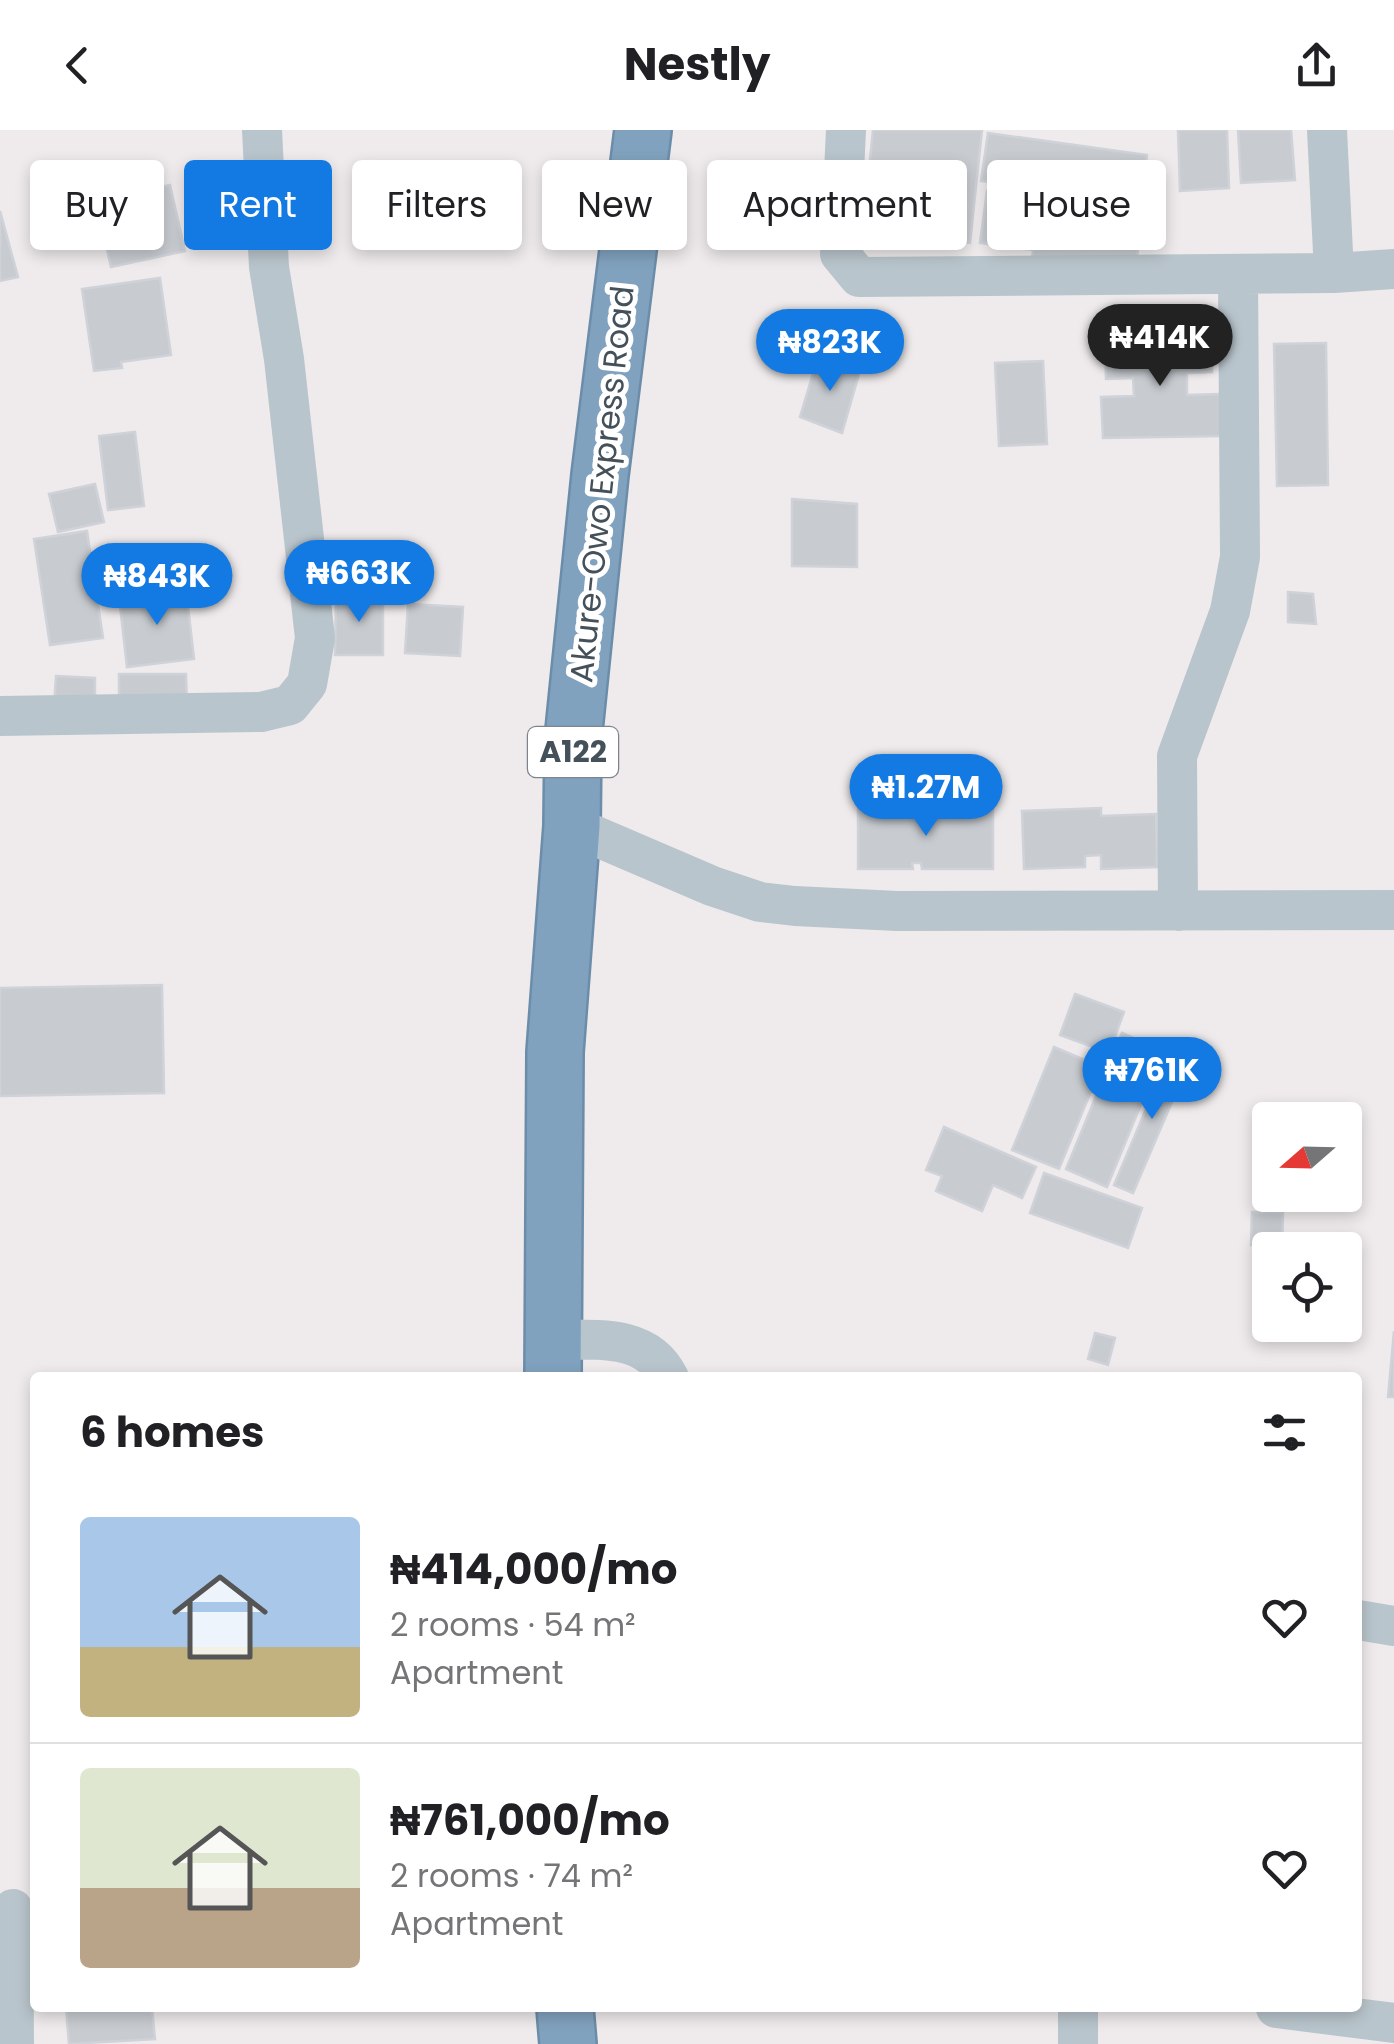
<!DOCTYPE html>
<meta charset="utf-8">
<style>
:root{--surface:#fff;--page:#f6f6f6;--text:#202124;--muted:#757577;--line:#e0e0e0;--accent:#127ae2}
body{margin:0;font-family:Poppins,sans-serif;background:var(--page);color:var(--text);height:100vh;display:flex;flex-direction:column;font-size:38px;white-space:nowrap}
*{box-sizing:border-box;margin:0}
p{font-size:32px;color:var(--muted)}
.icon{flex:none;width:55px;height:55px;fill:none;stroke:currentColor;stroke-width:2;stroke-linecap:round;stroke-linejoin:round}
.map{position:relative;flex:1;overflow:hidden}
.sheet{position:absolute;left:30px;top:1242px;width:1332px;height:640px;display:flex;flex-direction:column;background:var(--surface);border-radius:10px;box-shadow:0 5px 15px #0003}
.sheet>*{flex:none}
.banner{position:absolute;left:30px;top:30px;width:1335px;height:90px;display:flex;gap:20px}
.needle{width:65px;rotate:250deg}
.tools{position:absolute;left:1252px;top:972px;display:grid;gap:20px}
.tools a{display:grid;place-items:center;width:110px;height:110px;border-radius:10px;background:var(--surface);box-shadow:0 5px 15px #0003;font-size:50px}
.price{position:absolute;translate:-50% -85px;padding:0 22px;border-radius:35px;background:var(--accent);color:#fff;font-size:32px;line-height:65px;filter:drop-shadow(0 2px 5px #0008)}
.price::after{content:'';position:absolute;left:50%;top:60px;width:30px;height:22px;margin-left:-15px;background:inherit;clip-path:polygon(0 0,100% 0,50% 100%)}
.price.current{background:#222;color:#fff}
ul{padding:0;list-style:none}
li{display:flex;align-items:center;gap:30px;height:250px;padding:0 50px}
li+li{border-top:2px solid var(--line)}
li span{display:grid;place-items:center;flex:none;width:280px;height:200px;border-radius:10px;color:#555}
li>.icon{margin-inline-start:auto}
span .icon{width:120px;height:120px;fill:#fffc;stroke-width:1}
li b{font-size:42px}
h2{display:flex;justify-content:space-between;align-items:center;height:120px;padding:0 50px;font-size:42px}
.pill{padding:0 35px;border-radius:10px;background:var(--surface);box-shadow:0 5px 15px #0003;font-size:35px;line-height:90px}
.pill.current{background:var(--accent);color:#fff}
header{display:flex;justify-content:space-between;align-items:center;height:130px;padding:0 50px;background:var(--surface);font-size:45px;font-weight:700}
.map>svg:first-child{display:block}
</style>
<header><svg class="icon" aria-label="back" viewBox="0 0 24 24"><path d="M15 5l-7 7 7 7"/></svg>Nestly<svg class="icon" aria-label="share" viewBox="0 0 24 24"><path d="M12 15V3M7 8l5-5 5 5M5 13v7h14v-7"/></svg></header>
<div class="map">
<svg width="1394" height="1914" viewBox="0 0 1394 1914">
<rect width="100%" height="100%" fill="#efebec"/>
<!-- building -->
<path fill="#c8ccd1" stroke="#cfd2d8" stroke-width="2.5" d="M 873,0 L 982,0 L 970,113 L 862,107 Z
M 1178,0 L 1227,0 L 1229,58 L 1180,61 Z
M 1238,0 L 1291,0 L 1295,50 L 1241,53 Z
M 988,3 L 1147,25 L 1141,73 L 981,51 Z
M 170,55 L 185,121 L 111,137 L 96,71 Z
M 987,61 L 1143,82 L 1136,135 L 1032,129 L 1033,120 L 980,113 Z
M 0,81 L 18,147 L 0,151 Z
M 160,148 L 171,225 L 121,232 L 122,238 L 94,241 L 82,159 Z
M 1212,206 L 1212,242 L 1187,243 L 1187,265 L 1220,264 L 1221,306 L 1103,308 L 1101,267 L 1134,266 L 1133,248 L 1106,249 L 1105,208 Z
M 1326,213 L 1328,355 L 1277,356 L 1274,214 Z
M 817,230 L 861,237 L 842,303 L 800,287 Z
M 1043,231 L 1047,314 L 999,316 L 995,233 Z
M 135,302 L 144,376 L 108,380 L 99,306 Z
M 95,354 L 104,392 L 58,402 L 49,364 Z
M 792,369 L 857,374 L 857,437 L 792,436 Z
M 87,401 L 103,508 L 50,515 L 34,409 Z
M 186,459 L 194,529 L 127,537 L 119,467 Z
M 1288,462 L 1313,464 L 1316,494 L 1288,492 Z
M 336,465 L 383,466 L 383,525 L 335,525 Z
M 408,474 L 463,477 L 460,526 L 405,523 Z
M 119,544 L 186,544 L 187,574 L 119,573 Z
M 56,546 L 95,548 L 95,579 L 54,578 Z
M 858,678 L 897,678 L 898,686 L 917,686 L 916,679 L 993,679 L 993,739 L 922,739 L 921,733 L 912,733 L 913,739 L 858,739 Z
M 1101,678 L 1101,686 L 1156,684 L 1157,737 L 1101,739 L 1101,725 L 1085,726 L 1085,737 L 1024,739 L 1022,681 Z
M 162,855 L 164,963 L 0,966 L 0,858 Z
M 1075,864 L 1124,882 L 1109,923 L 1060,905 Z
M 1122,903 L 1163,921 L 1107,1057 L 1066,1039 Z
M 1054,917 L 1101,937 L 1059,1039 L 1012,1020 Z
M 1170,922 L 1190,930 L 1133,1063 L 1114,1055 Z
M 944,997 L 1036,1037 L 1022,1068 L 993,1055 L 982,1081 L 936,1061 L 942,1046 L 926,1040 Z
M 1044,1043 L 1142,1078 L 1128,1118 L 1030,1083 Z
M 1252,1082 L 1283,1083 L 1282,1116 L 1251,1115 Z
M 1394,1201 L 1394,1267 L 1388,1267 Z
M 1095,1203 L 1115,1208 L 1108,1235 L 1088,1229 Z
M 66,1878 L 152,1878 L 155,1909 L 69,1914 Z"/>
<g fill="none" stroke-linecap="round" stroke-linejoin="round">
<defs>
<path id="highway" d="M 553,1248 L 555,922 L 572,696 L 573,610 L 600,345 L 643,0
M 565,1878 L 568,1914"/>
</defs>
<!-- highway casing -->
<use href="#highway" stroke="#6c8da9" stroke-width="60"/>
<!-- street -->
<path stroke="#b9c5cc" stroke-width="40" d="M 846,0 L 840,124 L 859,147 L 1334,143 L 1394,139
M 1327,0 L 1334,143
M 0,586 L 261,582 L 290,575 L 307,554 L 315,508 L 284,229 L 269,137 L 262,0
M 572,696 L 712,756 L 760,772 L 795,776 L 897,781 L 1394,780
M 1178,781 L 1177,626 L 1230,481 L 1240,427 L 1238,144
M 553,1210 C 596,1210 647,1203 669,1248
M 1358,1490 L 1394,1496
M 13,1779 L 14,1914
M 1078,1878 L 1078,1914
M 1276,1878 L 1394,1893"/>
<!-- highway -->
<use href="#highway" stroke="#81a2be" stroke-width="55"/>
</g>
<g text-anchor="middle" stroke-width="10" stroke-linejoin="round" paint-order="stroke">
<!-- shield labels -->
<rect fill="#fff" stroke="#7c858c" stroke-width="2.5" x="528" y="597" width="90" height="50" rx="8"/>
<g font-size="30" font-weight="bold" fill="#44515a">
<text x="573" y="632">A122</text>
</g>
<!-- street labels -->
<g font-size="32" fill="#44515a" stroke="#fff">
<text transform="translate(602 354) rotate(-84)" y="11">Akure-Owo Express Road</text>
</g>
</g>
</svg>
<div class="tools">
<a><svg class="needle" viewBox="-14 -14 28 28"><path d="M0-13l5 13h-10z" fill="#e53935"/><path d="M0 13l5-13h-10z" fill="#757577"/></svg></a>
<a><svg class="icon" aria-label="locate" viewBox="0 0 24 24"><circle cx="12" cy="12" r="6"/><path d="M12 2v4M12 18v4M2 12h4M18 12h4"/></svg></a>
</div>
<b class="price current" style="left:1160px;top:259px">₦414K</b>
<b class="price" style="left:830px;top:264px">₦823K</b>
<b class="price" style="left:359px;top:495px">₦663K</b>
<b class="price" style="left:157px;top:498px">₦843K</b>
<b class="price" style="left:926px;top:709px">₦1.27M</b>
<b class="price" style="left:1152px;top:992px">₦761K</b>
<div class="banner">
<a class="pill">Buy</a>
<a class="pill current">Rent</a>
<a class="pill">Filters</a>
<a class="pill">New</a>
<a class="pill">Apartment</a>
<a class="pill">House</a>
</div>
<section class="sheet">
<h2>6 homes<svg class="icon" aria-label="filters" viewBox="0 0 24 24"><path d="M4 7h16M4 17h16"/><circle cx="9" cy="7" r="2"/><circle cx="15" cy="17" r="2"/></svg></h2>
<ul>
<li><span style="background:linear-gradient(#a9c7e8 65%,#c2b280 0)"><svg class="icon" aria-label="home" viewBox="0 0 24 24"><path d="M3 11l9-7 9 7M6 9v11h12V9"/></svg></span><div><b>₦414,000/mo</b><p>2 rooms · 54 m²</p><p>Apartment</p></div><svg class="icon" aria-label="heart" viewBox="0 0 24 24"><path d="M12 20l-8-8c-3-5 5-10 8-4 3-6 11-1 8 4z"/></svg></li>
<li><span style="background:linear-gradient(#dfe7d0 60%,#b9a48a 0)"><svg class="icon" aria-label="home" viewBox="0 0 24 24"><path d="M3 11l9-7 9 7M6 9v11h12V9"/></svg></span><div><b>₦761,000/mo</b><p>2 rooms · 74 m²</p><p>Apartment</p></div><svg class="icon" aria-label="heart" viewBox="0 0 24 24"><path d="M12 20l-8-8c-3-5 5-10 8-4 3-6 11-1 8 4z"/></svg></li>
</ul>
</section>
</div>
